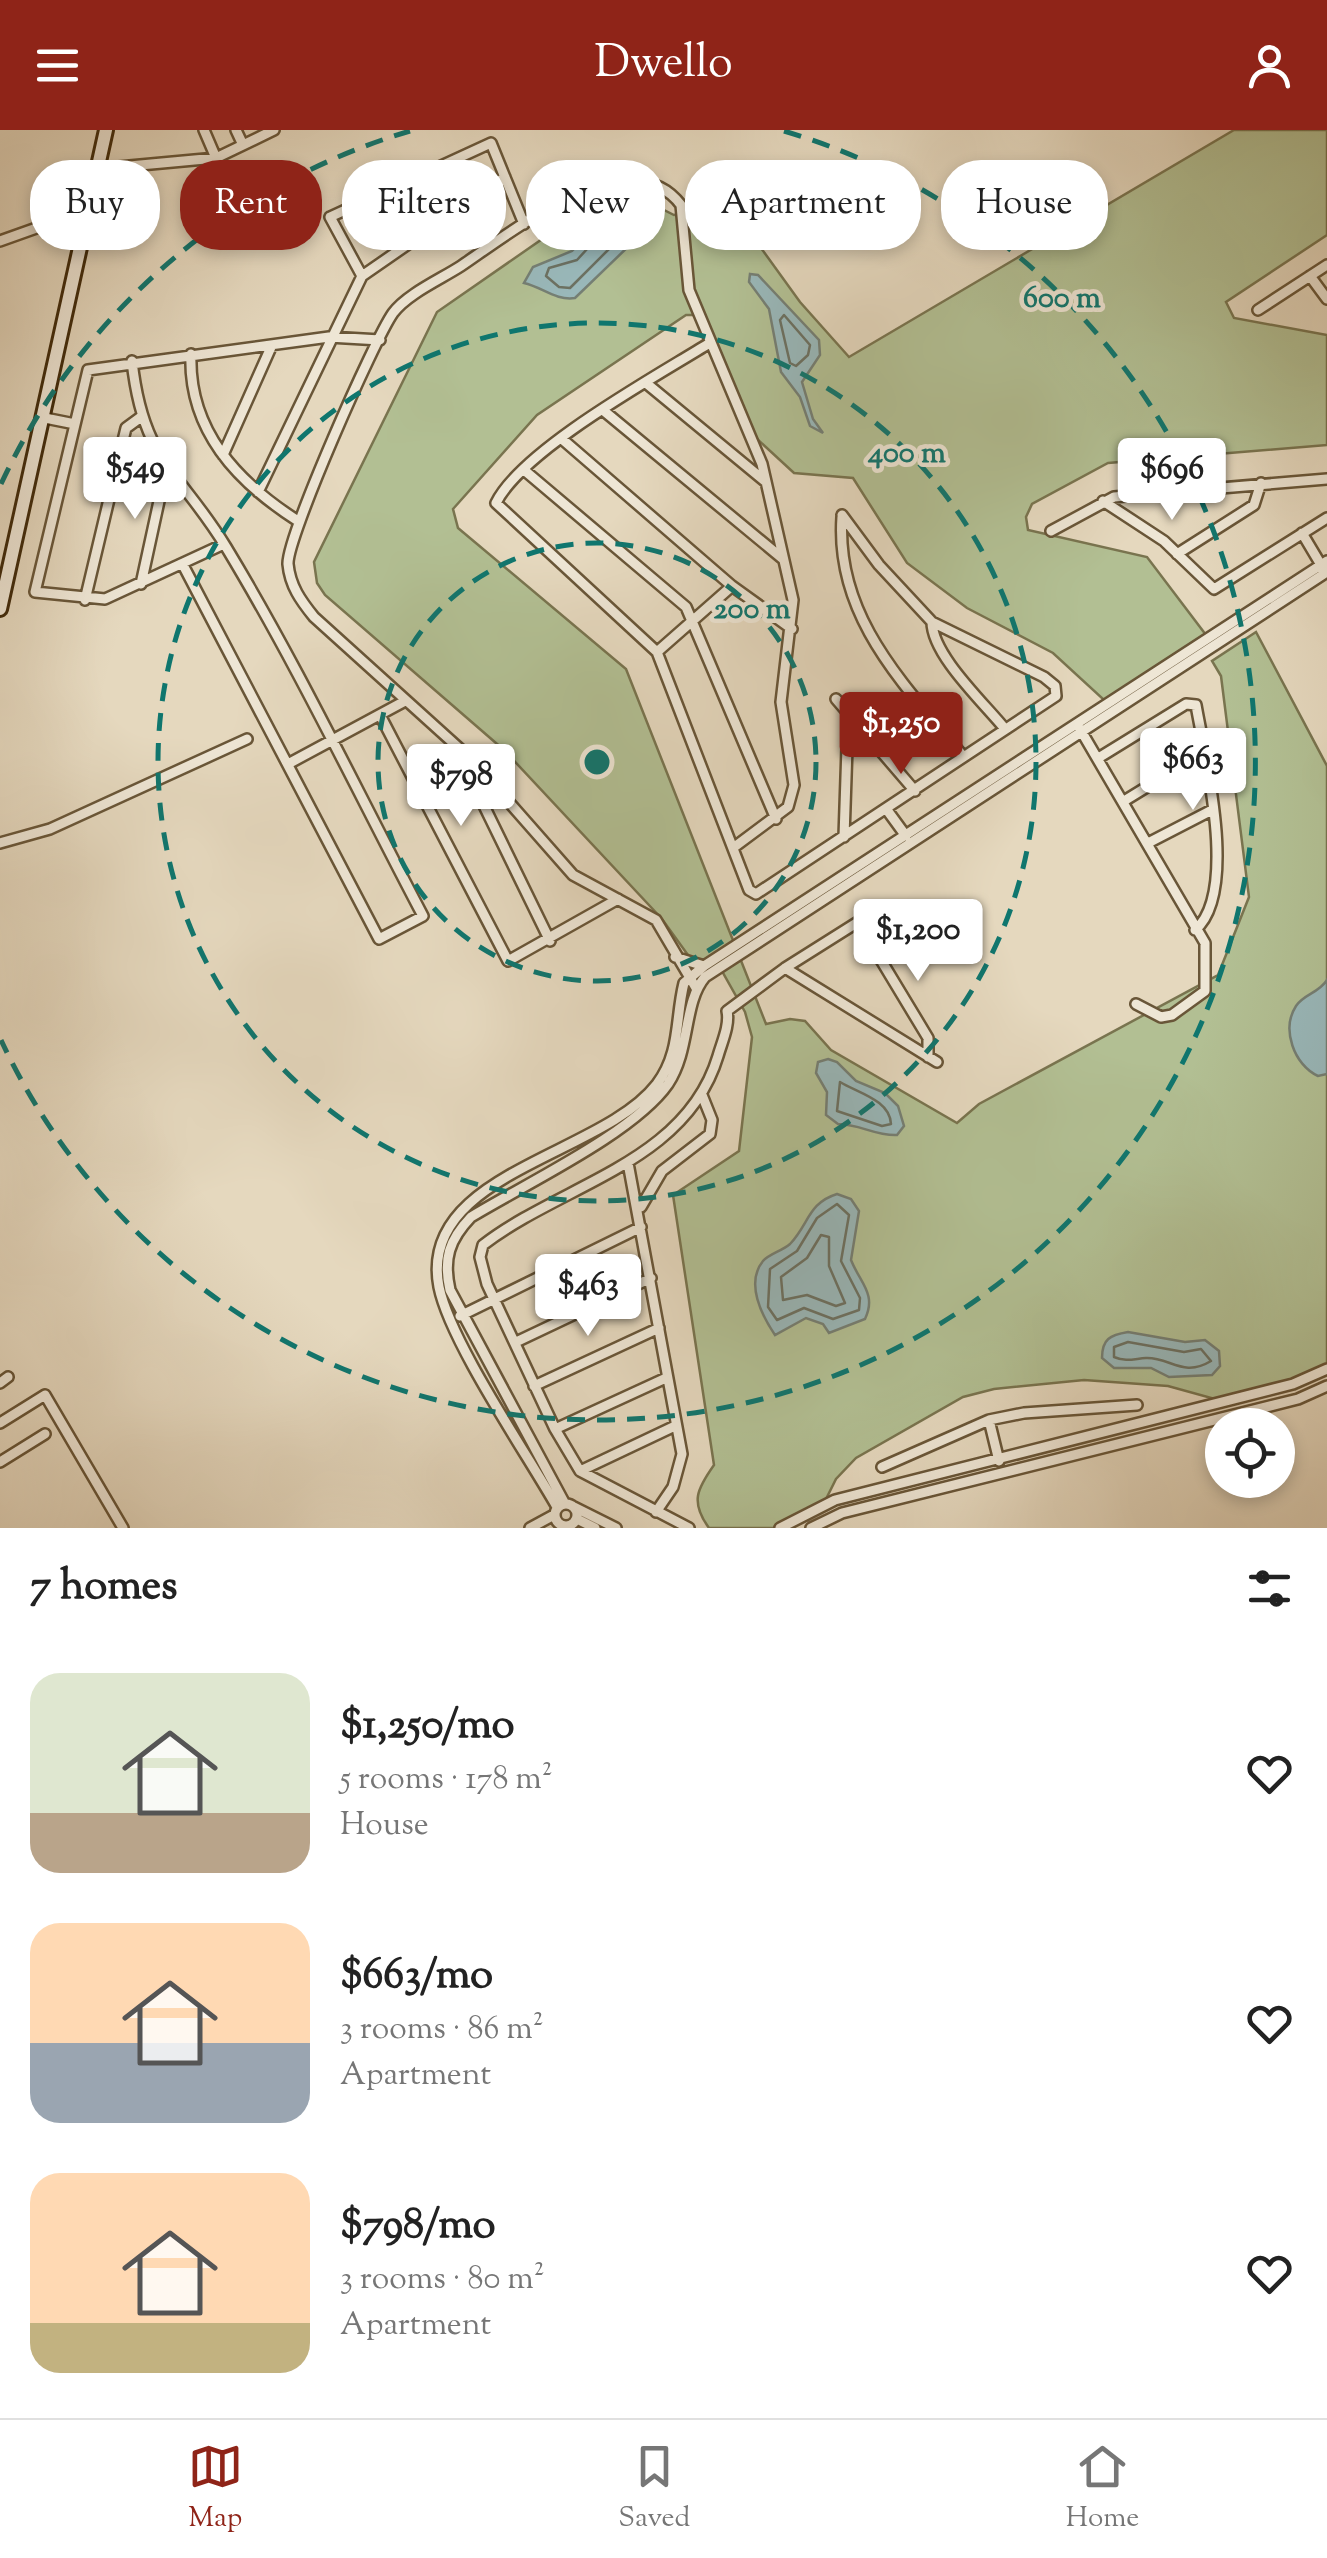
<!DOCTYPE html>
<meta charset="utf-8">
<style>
:root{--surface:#fff;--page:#f6f6f6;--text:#222;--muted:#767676;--line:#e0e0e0;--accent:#8f2418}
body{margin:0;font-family:"Sorts Mill Goudy",serif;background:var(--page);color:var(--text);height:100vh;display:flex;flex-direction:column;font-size:38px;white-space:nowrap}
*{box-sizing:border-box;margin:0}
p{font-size:32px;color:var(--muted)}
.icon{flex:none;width:55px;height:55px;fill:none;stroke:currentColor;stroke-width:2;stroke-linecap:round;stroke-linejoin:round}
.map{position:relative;height:1398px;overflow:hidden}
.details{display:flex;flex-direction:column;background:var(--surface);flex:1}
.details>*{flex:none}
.top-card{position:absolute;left:30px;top:30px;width:1268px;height:90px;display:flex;gap:20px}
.fabs{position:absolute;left:1205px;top:1278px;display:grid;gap:20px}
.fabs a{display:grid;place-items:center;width:90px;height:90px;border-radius:50%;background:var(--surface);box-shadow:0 5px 15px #0003;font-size:50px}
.price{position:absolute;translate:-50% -85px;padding:0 22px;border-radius:10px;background:#fff;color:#222;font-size:32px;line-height:65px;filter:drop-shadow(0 2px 5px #0008)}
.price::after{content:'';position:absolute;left:50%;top:60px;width:30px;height:22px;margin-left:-15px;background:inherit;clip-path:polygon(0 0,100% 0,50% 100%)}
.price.selected{background:var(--accent);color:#fff}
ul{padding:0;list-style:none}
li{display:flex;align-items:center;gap:30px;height:250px;padding:0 30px}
li span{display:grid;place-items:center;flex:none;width:280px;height:200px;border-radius:30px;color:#555}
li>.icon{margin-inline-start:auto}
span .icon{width:120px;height:120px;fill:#fffc;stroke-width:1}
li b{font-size:42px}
h2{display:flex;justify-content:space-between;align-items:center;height:120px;padding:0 30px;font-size:42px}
.tag{padding:0 35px;border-radius:40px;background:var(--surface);box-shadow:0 5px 15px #0003;font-size:35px;line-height:90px}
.tag.selected{background:var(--accent);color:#fff}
header{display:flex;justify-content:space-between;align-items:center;height:130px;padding:0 30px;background:var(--accent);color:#fff;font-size:45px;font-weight:600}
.dock{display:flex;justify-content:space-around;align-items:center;height:140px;border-top:2px solid var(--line);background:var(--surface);font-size:28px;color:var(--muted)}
.dock a{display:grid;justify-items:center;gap:5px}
.dock .selected{color:var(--accent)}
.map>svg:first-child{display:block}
</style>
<header><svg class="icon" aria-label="menu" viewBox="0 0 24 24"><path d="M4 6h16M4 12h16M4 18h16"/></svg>Dwello<svg class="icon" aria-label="person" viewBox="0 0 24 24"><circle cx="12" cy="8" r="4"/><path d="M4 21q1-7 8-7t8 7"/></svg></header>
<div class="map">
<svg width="1327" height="1398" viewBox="0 0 1327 1398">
<rect width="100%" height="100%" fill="#e5d8be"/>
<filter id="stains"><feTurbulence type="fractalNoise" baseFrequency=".002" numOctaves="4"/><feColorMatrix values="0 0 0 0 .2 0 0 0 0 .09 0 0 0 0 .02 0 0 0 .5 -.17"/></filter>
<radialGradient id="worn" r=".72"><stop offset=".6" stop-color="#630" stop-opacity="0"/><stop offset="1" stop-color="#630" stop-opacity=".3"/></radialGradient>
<!-- green -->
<path fill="#b2bf93" stroke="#79744f" stroke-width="2.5" d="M 1234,0 L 1327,0 L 1327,105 L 1226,172 L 1234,188 L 1327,205 L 1327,315 L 1108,333 L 1032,374 L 1026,387 L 1028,400 L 1147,427 L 1206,505 L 1104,570 L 1053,523 L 967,478 L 907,433 L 853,348 L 794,343 L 756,308 L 704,185 L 686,185 L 537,285 L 453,379 L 458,398 L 626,539 L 766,894 L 790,889 L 805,891 L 831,920 L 957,993 L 979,974 L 1218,845 L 1249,767 L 1221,546 L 1212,531 L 1256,502 L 1327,636 L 1327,1234 L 1301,1249 L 1222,1271 L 1168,1256 L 1084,1250 L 994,1259 L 963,1267 L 856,1328 L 836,1349 L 823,1375 L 778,1398 L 709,1398 C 690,1372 697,1359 714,1335 L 673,1065 L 739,1021 L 752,907 L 745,882 L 714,827 L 693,832 L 662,789 L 504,620 L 325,465 L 317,453 L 314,432 L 437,182 L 574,87 L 608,76 L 648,72 L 674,85 L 730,75 L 800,172 L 849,227 Z"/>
<!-- water -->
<path fill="#99b8ba" stroke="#757f74" stroke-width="2.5" d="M 597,95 L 621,99 L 634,107 L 633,112 L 575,168 C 556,171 542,157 524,153 L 533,137 L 572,121 Z
M 750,144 L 758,145 L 819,210 L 820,225 L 802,252 L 813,289 L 823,303 L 810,296 L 800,267 L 781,242 L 769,179 L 749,152 Z
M 1327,850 L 1327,944 L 1318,946 C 1294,935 1281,899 1296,876 C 1304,864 1319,863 1327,850 Z
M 828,929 L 837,932 L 856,951 L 885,963 L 898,976 L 904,996 L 897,1005 C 875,1006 860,994 838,994 L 826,985 L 827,962 L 816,943 L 818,932 Z
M 837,1064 L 851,1069 L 859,1081 L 851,1130 C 860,1153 877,1164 865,1189 L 829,1203 L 823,1194 L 806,1188 L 775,1205 C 762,1186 745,1153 763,1131 C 769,1124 782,1121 790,1114 C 809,1094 808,1073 837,1064 Z
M 1128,1202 L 1185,1212 L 1205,1210 L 1219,1221 L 1220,1236 L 1212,1245 L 1169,1247 L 1151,1238 L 1114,1238 L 1102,1228 C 1102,1209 1110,1205 1128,1202 Z"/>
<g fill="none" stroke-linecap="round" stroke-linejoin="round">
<!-- shore -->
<path stroke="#6c7162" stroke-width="2.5" d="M 598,107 L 610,109 L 612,116 L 570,158 L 559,157 L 546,146 L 549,138 L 577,130 Z
M 784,185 L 810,215 L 808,225 L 796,236 L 790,233 L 780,190 Z
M 840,952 C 858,963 890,970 891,994 L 882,996 L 837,981 Z
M 837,1074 L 849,1085 L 841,1131 L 860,1168 L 859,1180 L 833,1189 L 804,1178 L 777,1190 L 768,1177 L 770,1139 L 797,1121 L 817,1088 Z
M 821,1105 L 829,1107 L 829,1136 L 845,1173 L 836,1176 L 807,1165 L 783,1170 L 781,1147 L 807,1128 Z
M 1128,1212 L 1184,1222 L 1201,1219 L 1211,1231 C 1183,1248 1170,1227 1146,1228 C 1133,1229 1126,1232 1114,1227 L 1114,1217 Z"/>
<defs>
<path id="street" d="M 204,0 L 216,28
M 236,0 L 243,15
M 97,39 L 216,28 L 274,0
M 0,111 L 87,80
M 362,146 L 330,87 L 491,13 L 524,94
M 1310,146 L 1327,169
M 1258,180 L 1327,135
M 708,214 C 655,247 522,320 496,373 L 657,522 L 749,760 L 756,764 L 1056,566 L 1055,556 L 1044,547 L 932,492 L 879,435 L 842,385
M 191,224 C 188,300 237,352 298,391
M 132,231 C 143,332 179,340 226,417 C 298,536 358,663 423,786 L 379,809 L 183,435
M 646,253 L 766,352
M 604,281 L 783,429
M 45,288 L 75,294
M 562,309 L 732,456 L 792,499
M 223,325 L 272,215
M 524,340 L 686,477 L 776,689
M 258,362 L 362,146 L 505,47
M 1103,371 L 1164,411 L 1214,459 L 1327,388
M 842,387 C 835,487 904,554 963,626
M 1051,401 L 1114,367 L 1327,349
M 1302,403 L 1324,440
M 224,414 L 105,469 L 35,462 L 88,240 L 329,207 L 380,210
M 1177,424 L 1254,375 L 1261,353
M 141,454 L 166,339
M 85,470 L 126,298 L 141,287
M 932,492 C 932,525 984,573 1005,599
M 657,522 L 732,456
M 836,569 L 915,661
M 380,585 L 508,831 L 618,769
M 1080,599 L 1205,813 L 1205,861 L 1172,885 L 1161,887 L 1136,874
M 1100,627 L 1186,574 L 1196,575 C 1205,627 1239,763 1195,800
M 470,628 L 469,645 L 550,811
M 288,634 L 405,571
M 1124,671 L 1181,636 L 1206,631
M 887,680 L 906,706
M 844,707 L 847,617 L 861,594
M 1150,712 L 1212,680
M 0,713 L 50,699 L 247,609
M 675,827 L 704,836
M 785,838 L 937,932
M 696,858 L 656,790 L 573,745 L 470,628 L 314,487 C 301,471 290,456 288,434 C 287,407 374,210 393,183 C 407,164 441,149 461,136 C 510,103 630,7 681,75 L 689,160 L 762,334 L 793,470 L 781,572 L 794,655 L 788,677 L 733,718
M 628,1033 L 682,1324 L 673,1357 L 656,1382
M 641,1077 L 662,1041 L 710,1004 L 712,990 L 702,965
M 460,1186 L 641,1097
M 516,1212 L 651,1148
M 0,1253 L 8,1247
M 534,1256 L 659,1198
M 989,1290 L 999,1331
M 0,1293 L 45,1265 L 123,1398
M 555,1299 L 666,1248
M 0,1332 L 45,1304
M 882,1337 L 989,1290 L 1024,1283 L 1137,1275
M 580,1341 L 675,1296
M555 1385a11 11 0 1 1 22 0a11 11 0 1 1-22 0Z
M 565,1374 L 450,1160 C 443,1129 449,1110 471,1087 C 525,1054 634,1003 668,954 C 691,919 683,873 705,847 L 1327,442
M 557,1377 C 527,1324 450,1212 439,1157 C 417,1043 602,1026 657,954 C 681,922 675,889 684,853 L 704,836 L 1327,431
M 574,1377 L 616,1398
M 577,1389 L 595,1398
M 530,1398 L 554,1385
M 689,1398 L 580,1341 L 555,1299 L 487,1154 L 480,1127 L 483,1115 C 562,1054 686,1033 718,926 C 722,912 730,895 727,881 L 785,838 L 858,792 L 928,908 L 928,927
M 780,1398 L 835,1370 L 1293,1254 L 1327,1239
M 811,1398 L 842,1383 L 1298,1269 L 1327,1256"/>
<path id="secondary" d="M 0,479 L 106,0"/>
</defs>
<!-- street casing -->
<use href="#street" stroke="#695638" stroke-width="14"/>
<!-- secondary casing -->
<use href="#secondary" stroke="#402a0b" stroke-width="18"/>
<!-- street -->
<use href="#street" stroke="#eee6d5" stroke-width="9"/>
<!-- secondary -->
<use href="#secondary" stroke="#eee6d5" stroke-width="12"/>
</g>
<!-- distance rings -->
<g fill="none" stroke="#0f766e" stroke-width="5" stroke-dasharray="18 12">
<circle cx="597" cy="632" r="219"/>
<circle cx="597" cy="632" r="439"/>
<path d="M1 354A658 658 0 0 1 410 1M784 1A658 658 0 1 1 1 910"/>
</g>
<circle cx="597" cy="632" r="15" fill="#0f766e" stroke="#eee6d5" stroke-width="5"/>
<g font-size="30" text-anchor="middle" font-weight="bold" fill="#0f766e" stroke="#eee6d5" stroke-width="9" stroke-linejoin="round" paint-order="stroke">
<text x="1062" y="177">600 m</text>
<text x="907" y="332">400 m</text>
<text x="752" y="488">200 m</text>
</g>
<rect width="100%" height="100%" filter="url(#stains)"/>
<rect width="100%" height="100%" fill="url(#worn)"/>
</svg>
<div class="fabs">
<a><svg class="icon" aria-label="locate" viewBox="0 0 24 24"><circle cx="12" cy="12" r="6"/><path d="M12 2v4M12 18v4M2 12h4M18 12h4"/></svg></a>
</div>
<b class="price" style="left:135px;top:392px">$549</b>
<b class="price" style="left:1172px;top:393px">$696</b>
<b class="price selected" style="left:901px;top:647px">$1,250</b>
<b class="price" style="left:1193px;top:683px">$663</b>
<b class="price" style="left:461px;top:699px">$798</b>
<b class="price" style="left:918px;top:854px">$1,200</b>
<b class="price" style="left:588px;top:1209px">$463</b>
<div class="top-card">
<a class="tag">Buy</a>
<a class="tag selected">Rent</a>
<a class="tag">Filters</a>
<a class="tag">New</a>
<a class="tag">Apartment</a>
<a class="tag">House</a>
</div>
</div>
<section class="details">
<h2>7 homes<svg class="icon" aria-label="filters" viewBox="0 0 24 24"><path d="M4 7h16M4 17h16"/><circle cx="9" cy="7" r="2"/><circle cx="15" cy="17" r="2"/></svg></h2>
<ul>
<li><span style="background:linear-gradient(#dfe7d0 70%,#b9a48a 0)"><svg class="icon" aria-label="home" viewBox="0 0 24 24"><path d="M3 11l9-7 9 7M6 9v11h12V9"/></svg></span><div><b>$1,250/mo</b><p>5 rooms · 178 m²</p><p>House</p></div><svg class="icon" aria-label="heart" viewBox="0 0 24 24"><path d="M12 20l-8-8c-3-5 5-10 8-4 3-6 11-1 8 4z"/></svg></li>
<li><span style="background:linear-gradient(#ffd9b3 60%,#9aa5b1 0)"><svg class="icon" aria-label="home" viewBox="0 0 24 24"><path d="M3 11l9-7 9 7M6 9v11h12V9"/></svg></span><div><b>$663/mo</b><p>3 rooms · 86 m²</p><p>Apartment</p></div><svg class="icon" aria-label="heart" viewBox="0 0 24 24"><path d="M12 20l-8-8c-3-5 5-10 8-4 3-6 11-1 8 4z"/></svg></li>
<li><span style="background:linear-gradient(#ffd9b3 75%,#c2b280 0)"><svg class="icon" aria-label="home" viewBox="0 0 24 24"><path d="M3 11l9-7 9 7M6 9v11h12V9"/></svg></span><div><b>$798/mo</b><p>3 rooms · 80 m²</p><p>Apartment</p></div><svg class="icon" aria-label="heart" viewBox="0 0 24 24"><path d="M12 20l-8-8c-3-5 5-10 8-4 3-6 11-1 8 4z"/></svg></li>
</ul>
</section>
<nav class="dock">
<a class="selected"><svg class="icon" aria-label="map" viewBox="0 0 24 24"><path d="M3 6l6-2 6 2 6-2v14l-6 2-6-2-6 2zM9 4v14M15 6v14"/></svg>Map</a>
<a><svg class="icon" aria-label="saved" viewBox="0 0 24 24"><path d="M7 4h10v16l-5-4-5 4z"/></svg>Saved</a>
<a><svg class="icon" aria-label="home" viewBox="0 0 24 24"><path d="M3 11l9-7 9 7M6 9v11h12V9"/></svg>Home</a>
</nav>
